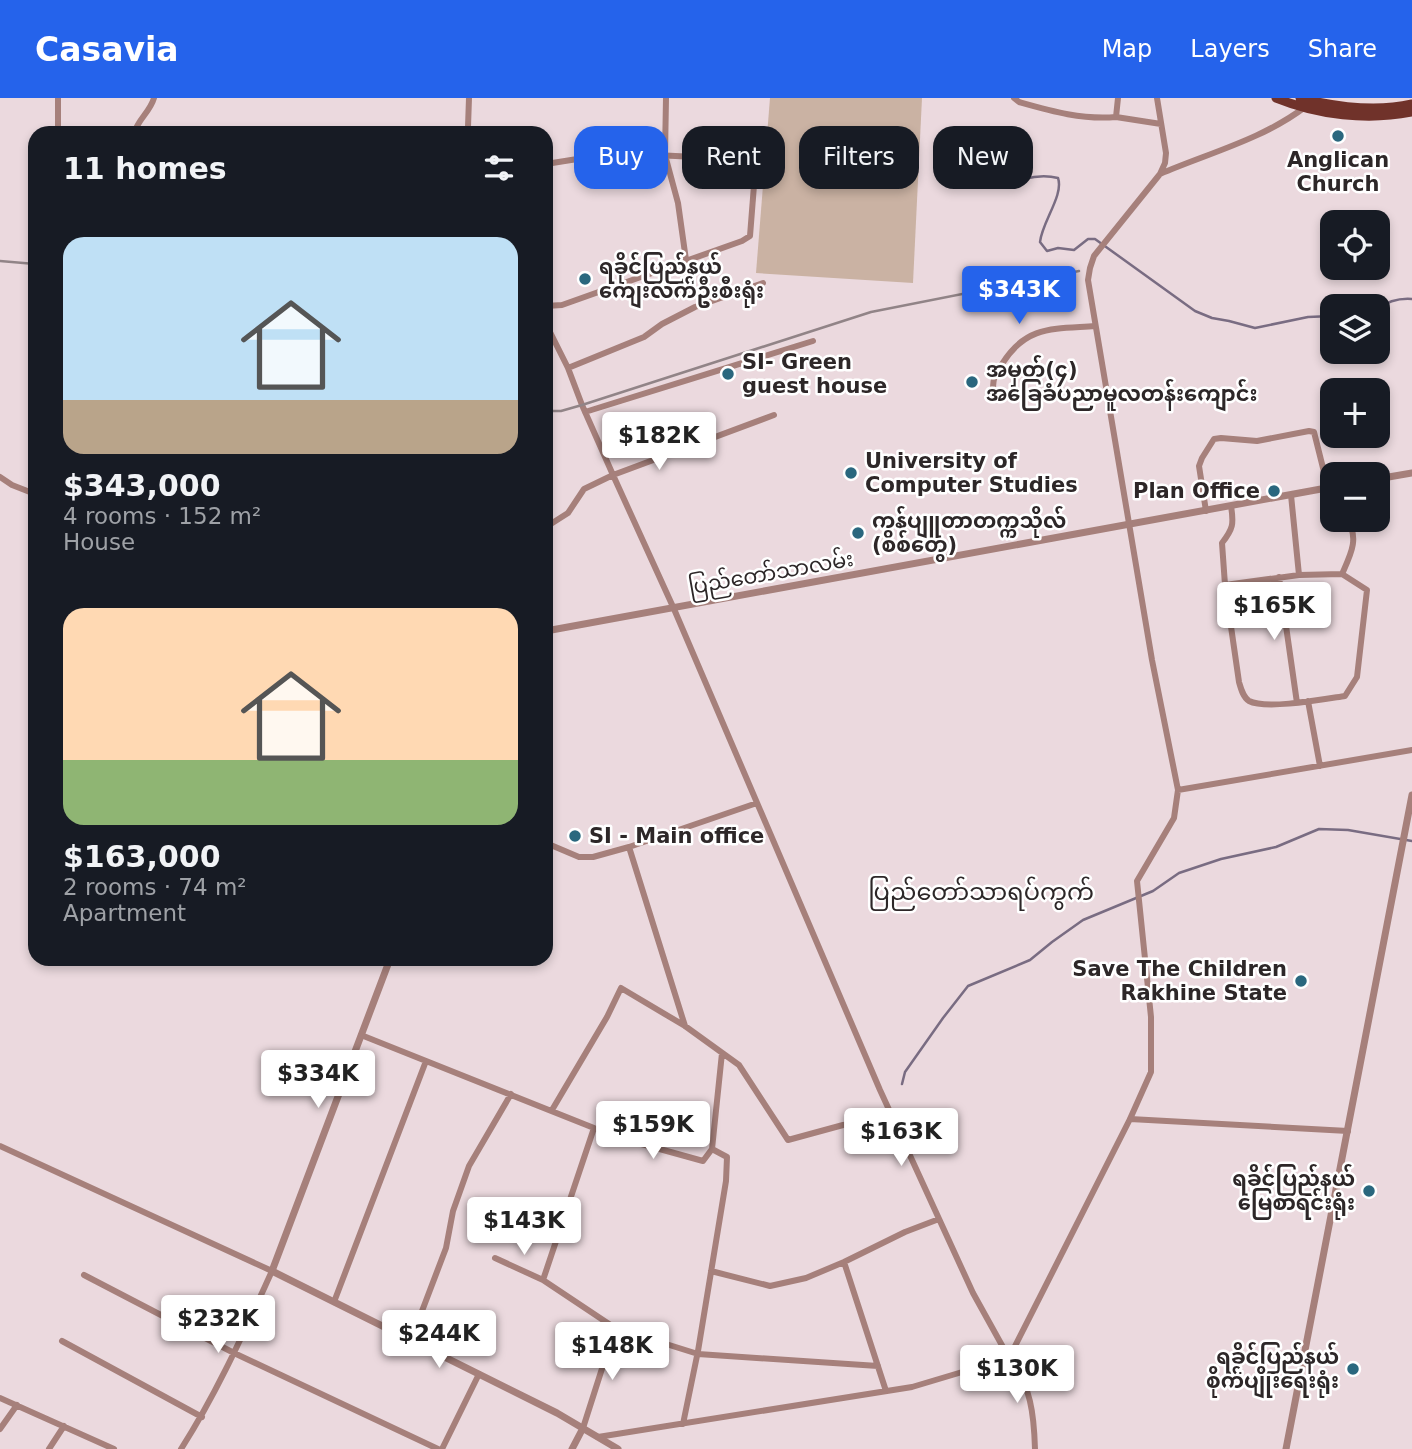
<!DOCTYPE html>
<meta charset="utf-8">
<style>
:root{--surface:#171b24;--page:#242831;--text:#f1f3f6;--muted:#9ea1a6;--accent:#2563eb}
body{margin:0;font-family:"DejaVu Sans","Noto Sans Myanmar",sans-serif;background:var(--page);color:var(--text);height:100vh;display:flex;flex-direction:column;font-size:26px;white-space:nowrap}
*{box-sizing:border-box;margin:0}
p{font-size:23px;color:var(--muted)}
.icon{flex:none;width:38px;height:38px;fill:none;stroke:currentColor;stroke-width:2;stroke-linecap:round;stroke-linejoin:round}
.map{position:relative;flex:1;overflow:hidden}
.panel{position:absolute;left:28px;top:28px;width:525px;height:840px;display:flex;flex-direction:column;background:var(--surface);border-radius:21px;box-shadow:0 4px 10px #0003}
.panel>*{flex:none}
.guide{position:absolute;left:574px;top:28px;width:665px;height:63px;display:flex;gap:14px}
.fabs{position:absolute;left:1320px;top:112px;display:grid;gap:14px}
.fabs a{display:grid;place-items:center;width:70px;height:70px;border-radius:14px;background:var(--surface);box-shadow:0 4px 10px #0003;font-size:35px}
.price{position:absolute;translate:-50% -60px;padding:0 16px;border-radius:7px;background:#fff;color:#222;font-size:23px;line-height:46px;filter:drop-shadow(0 2px 4px #0008)}
.price::after{content:'';position:absolute;left:50%;top:42px;width:21px;height:16px;margin-left:-10px;background:inherit;clip-path:polygon(0 0,100% 0,50% 100%)}
.price.selected{background:var(--accent);color:#fff}
ul{padding:0;list-style:none}
li{display:grid;align-content:center;gap:14px;height:371px;padding:0 35px}
li span{display:grid;place-items:center;height:217px;border-radius:21px;color:#555}
li>.icon{margin-inline-start:auto}
span .icon{width:126px;height:126px;fill:#fffc;stroke-width:1}
li b{font-size:30px}
h2{display:flex;justify-content:space-between;align-items:center;height:84px;padding:0 35px;font-size:30px}
.tag{padding:0 24px;border-radius:21px;background:var(--surface);box-shadow:0 4px 10px #0003;font-size:24px;line-height:63px}
.tag.selected{background:var(--accent);color:#fff}
header{display:flex;align-items:center;gap:42px;box-sizing:border-box;height:98px;padding:0 35px;background:var(--accent);color:#fff}
header strong{font-size:33px}
nav{display:flex;gap:38px;margin-inline-start:auto;font-size:24px}
.map>svg:first-child{display:block}
</style>
<header>
<strong>Casavia</strong>
<nav><a>Map</a><a>Layers</a><a>Share</a></nav>
</header>
<div class="map">
<svg width="1412" height="1351" viewBox="0 0 1412 1351">
<rect width="100%" height="100%" fill="#ebd9de"/>
<!-- green -->
<path fill="#cab2a3" d="M 770,0 L 922,0 L 913,185 L 756,175 Z"/>
<g fill="none" stroke-linecap="round" stroke-linejoin="round">
<!-- stream -->
<path stroke="#796c82" stroke-width="2.5" d="M 996,35 L 995,45 L 977,51 L 974,57 L 975,62 C 989,67 992,74 996,87 C 1006,88 1014,84 1024,81 C 1035,78 1047,77 1058,80 C 1064,97 1042,124 1040,144 L 1047,153 L 1058,150 L 1074,152 L 1088,141 L 1095,141 L 1195,213 L 1212,220 L 1229,223 L 1255,230 L 1308,219 L 1332,218
M 1377,211 C 1388,203 1399,200 1412,201
M 902,986 L 905,974 L 943,920 L 968,888 L 1030,862 L 1052,844 L 1083,822 L 1153,793 L 1179,775 L 1221,761 L 1276,749 L 1319,731 L 1348,732 L 1412,743"/>
<!-- minor -->
<path stroke="#a6807b" stroke-width="6" d="M 58,0 L 58,35
M 469,0 L 468,29 L 470,35
M 666,0 L 665,57 L 678,105 L 686,162
M 1014,0 L 1019,4 C 1051,13 1082,22 1116,19 L 1118,0
M 1157,0 L 1166,55 L 1165,65 L 1160,76 L 1094,158 L 1090,170 L 1088,182 L 1152,562 L 1178,692 L 1412,652
M 1116,19 L 1161,26
M 134,35 C 139,20 150,14 154,0
M 546,66 L 615,55 L 756,62 L 750,138 L 742,143 L 562,207 L 546,208
M 1160,76 C 1209,55 1263,41 1305,9
M 546,226 L 568,270 L 582,307 L 613,377 L 674,511 L 880,992 L 973,1195 L 1009,1260 L 912,1289 L 598,1339
M 568,270 L 644,239 L 662,226 L 695,209 L 763,185
M 993,292 C 993,279 995,276 1002,266 C 1026,227 1054,231 1095,228
M 585,314 L 813,243
M 0,379 L 12,387 L 35,396
M 1291,397 L 1299,477
M 1206,413 L 1199,368 L 1202,360 L 1214,341 L 1221,340 L 1257,343 L 1309,333 L 1314,334 L 1328,390 L 1332,396
M 546,429 L 568,415 L 584,391 L 613,377 L 774,317
M 1342,476 C 1350,458 1360,440 1347,422
M 1279,479 L 1297,605
M 1225,487 L 1239,584 C 1241,591 1243,599 1249,603 C 1266,612 1325,601 1345,598 L 1357,579 L 1367,492 L 1342,476 L 1299,477 L 1225,487 L 1222,445 C 1233,431 1234,426 1231,408
M 1308,603 L 1320,668
M 546,745 L 579,759 L 593,759 L 629,749
M 685,928 L 629,749 L 757,705
M 361,937 L 594,1030 L 638,1045 L 703,1063 L 712,1051 L 727,1059 L 726,1083 L 698,1253 L 683,1326
M 552,1012 L 607,919 L 621,890 L 685,928 L 739,967 L 788,1042 L 843,1027 L 894,1021
M 1130,1021 L 1348,1033
M 594,1030 L 543,1182 L 615,1230 L 698,1256 L 878,1268
M 0,1048 L 272,1173 C 244,1234 217,1295 181,1351
M 712,1051 L 722,955
M 495,1160 L 543,1182
M 844,1164 L 886,1293
M 711,1173 L 770,1188 L 806,1180 L 844,1164 L 905,1134 L 939,1121
M 84,1177 L 234,1255 L 438,1351
M 334,1204 L 426,963
M 411,1242 L 446,1150 L 453,1113 L 469,1068 L 511,996
M 62,1243 L 202,1319
M 0,1300 L 114,1351
M 583,1330 L 615,1230
M 0,1331 L 17,1307
M 49,1351 L 64,1328
M 442,1351 L 479,1276
M 1035,1351 C 1034,1317 1031,1287 1009,1260 L 1130,1021 L 1151,974 L 1151,919 L 1137,783 L 1174,720 L 1178,692"/>
<!-- tertiary -->
<path stroke="#a6807b" stroke-width="7" d="M 1377,381 L 1412,375
M 546,533 L 1332,389
M 390,861 L 272,1173 L 557,1315 L 618,1351
M 572,1351 L 583,1330
M 1286,1351 L 1412,697"/>
<!-- primary -->
<path stroke="#70322a" stroke-width="9" d="M 1276,0 C 1318,17 1367,23 1412,14
M 1300,0 C 1336,9 1376,14 1412,6"/>
<!-- rail -->
<path stroke="#918487" stroke-width="2.5" d="M 0,163 L 35,166
M 546,313 L 561,313 L 582,307 L 871,214 L 1079,173"/>
</g>
<!-- markers -->
<g fill="#2a677e" stroke="#fff" stroke-width="2.5">
<circle cx="1338" cy="38" r="7"/>
<circle cx="585" cy="181" r="7"/>
<circle cx="728" cy="276" r="7"/>
<circle cx="972" cy="284" r="7"/>
<circle cx="851" cy="375" r="7"/>
<circle cx="1274" cy="393" r="7"/>
<circle cx="858" cy="435" r="7"/>
<circle cx="575" cy="738" r="7"/>
<circle cx="1301" cy="883" r="7"/>
<circle cx="1369" cy="1093" r="7"/>
<circle cx="1353" cy="1271" r="7"/>
</g>
<g text-anchor="middle" stroke-width="5" stroke-linejoin="round" paint-order="stroke">
<!-- poi labels -->
<g font-size="21" font-weight="bold" fill="#2d2728" stroke="#fff" text-anchor="start">
<text x="1338" y="69" text-anchor="middle">Anglican<tspan x="1338" dy="24">Church</tspan></text>
<text x="599" y="176">ရခိုင်ပြည်နယ်<tspan x="599" dy="24">ကျေးလက်ဦးစီးရုံး</tspan></text>
<text x="742" y="271">SI- Green<tspan x="742" dy="24">guest house</tspan></text>
<text x="986" y="279">အမှတ်(၄)<tspan x="986" dy="24">အခြေခံပညာမူလတန်းကျောင်း</tspan></text>
<text x="865" y="370">University of<tspan x="865" dy="24">Computer Studies</tspan></text>
<text x="1260" y="400" text-anchor="end">Plan Office</text>
<text x="872" y="430">ကွန်ပျူတာတက္ကသိုလ်<tspan x="872" dy="24">(စစ်တွေ)</tspan></text>
<text x="589" y="745">SI - Main office</text>
<text x="1287" y="878" text-anchor="end">Save The Children<tspan x="1287" dy="24">Rakhine State</tspan></text>
<text x="1355" y="1088" text-anchor="end">ရခိုင်ပြည်နယ်<tspan x="1355" dy="24">မြေစာရင်းရုံး</tspan></text>
<text x="1339" y="1266" text-anchor="end">ရခိုင်ပြည်နယ်<tspan x="1339" dy="24">စိုက်ပျိုးရေးရုံး</tspan></text>
</g>
<!-- street labels -->
<g font-size="21" fill="#2d2728" stroke="#fff">
<text transform="translate(771 475) rotate(-10)" y="7">ပြည်တော်သာလမ်း</text>
</g>
<!-- quarter labels -->
<g font-size="24" fill="#2d2728" stroke="#fff">
<text x="981" y="802">ပြည်တော်သာရပ်ကွက်</text>
</g>
</g>
</svg>
<div class="fabs">
<a><svg class="icon" aria-label="locate" viewBox="0 0 24 24"><circle cx="12" cy="12" r="6"/><path d="M12 2v4M12 18v4M2 12h4M18 12h4"/></svg></a>
<a><svg class="icon" aria-label="layers" viewBox="0 0 24 24"><path d="M12 4l9 5-9 5-9-5zM3 14l9 5 9-5"/></svg></a>
<a>+</a>
<a>−</a>
</div>
<b class="price selected" style="left:1019px;top:228px">$343K</b>
<b class="price" style="left:659px;top:374px">$182K</b>
<b class="price" style="left:1274px;top:544px">$165K</b>
<b class="price" style="left:318px;top:1012px">$334K</b>
<b class="price" style="left:653px;top:1063px">$159K</b>
<b class="price" style="left:901px;top:1070px">$163K</b>
<b class="price" style="left:524px;top:1159px">$143K</b>
<b class="price" style="left:218px;top:1257px">$232K</b>
<b class="price" style="left:439px;top:1272px">$244K</b>
<b class="price" style="left:612px;top:1284px">$148K</b>
<b class="price" style="left:1017px;top:1307px">$130K</b>
<div class="guide">
<a class="tag selected">Buy</a>
<a class="tag">Rent</a>
<a class="tag">Filters</a>
<a class="tag">New</a>
</div>
<section class="panel">
<h2>11 homes<svg class="icon" aria-label="filters" viewBox="0 0 24 24"><path d="M4 7h16M4 17h16"/><circle cx="9" cy="7" r="2"/><circle cx="15" cy="17" r="2"/></svg></h2>
<ul>
<li><span style="background:linear-gradient(#bfe0f5 75%,#b9a48a 0)"><svg class="icon" aria-label="home" viewBox="0 0 24 24"><path d="M3 11l9-7 9 7M6 9v11h12V9"/></svg></span><div><b>$343,000</b><p>4 rooms · 152 m²</p><p>House</p></div></li>
<li><span style="background:linear-gradient(#ffd9b3 70%,#8fb573 0)"><svg class="icon" aria-label="home" viewBox="0 0 24 24"><path d="M3 11l9-7 9 7M6 9v11h12V9"/></svg></span><div><b>$163,000</b><p>2 rooms · 74 m²</p><p>Apartment</p></div></li>
</ul>
</section>
</div>
